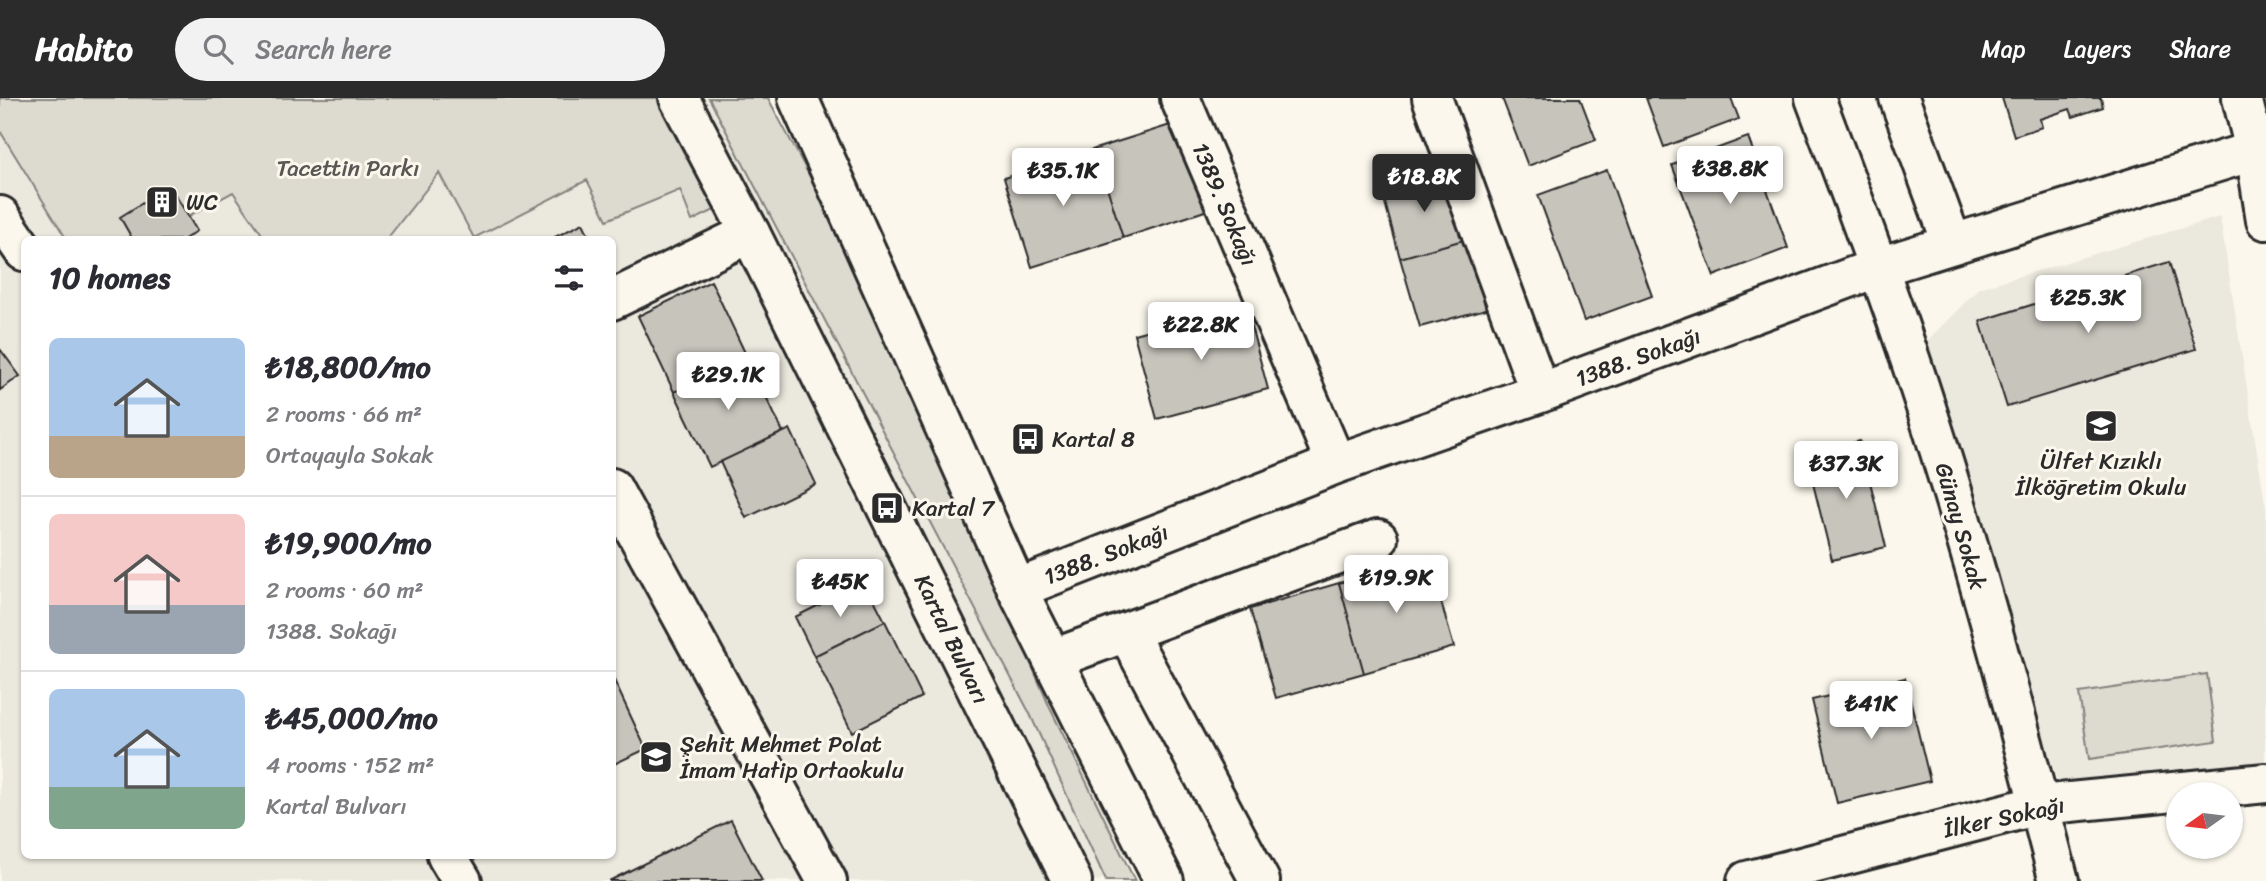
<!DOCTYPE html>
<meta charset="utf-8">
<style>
:root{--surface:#fff;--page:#f2f2f3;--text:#2b2b33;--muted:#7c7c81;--line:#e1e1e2;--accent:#2b2b2b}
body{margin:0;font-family:Sriracha,sans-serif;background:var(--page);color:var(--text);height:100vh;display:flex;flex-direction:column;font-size:26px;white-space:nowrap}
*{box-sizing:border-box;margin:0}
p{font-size:23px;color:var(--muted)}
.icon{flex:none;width:38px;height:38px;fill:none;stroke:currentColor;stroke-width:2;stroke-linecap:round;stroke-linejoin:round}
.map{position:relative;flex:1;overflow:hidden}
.sheet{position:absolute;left:21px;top:138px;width:595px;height:623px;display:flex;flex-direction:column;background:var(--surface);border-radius:10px;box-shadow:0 2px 5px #0004}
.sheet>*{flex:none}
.needle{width:46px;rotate:256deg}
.controls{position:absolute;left:2166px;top:684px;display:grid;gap:14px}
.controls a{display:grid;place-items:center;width:77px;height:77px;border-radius:50%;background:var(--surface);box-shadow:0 2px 5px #0004;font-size:35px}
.price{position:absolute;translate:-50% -60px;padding:0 16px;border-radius:7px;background:#fff;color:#222;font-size:23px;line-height:46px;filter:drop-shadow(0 2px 4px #0008)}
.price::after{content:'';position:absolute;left:50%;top:42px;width:21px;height:16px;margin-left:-10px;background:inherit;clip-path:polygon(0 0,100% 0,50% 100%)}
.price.current{background:var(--accent);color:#fff}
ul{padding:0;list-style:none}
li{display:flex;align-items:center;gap:21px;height:175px;padding:0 28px}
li+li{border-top:2px solid var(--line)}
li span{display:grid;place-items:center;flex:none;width:196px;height:140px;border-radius:10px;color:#555}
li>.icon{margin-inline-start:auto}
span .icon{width:84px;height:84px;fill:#fffc;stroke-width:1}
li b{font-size:30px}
h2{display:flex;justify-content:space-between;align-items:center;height:84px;padding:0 28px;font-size:30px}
header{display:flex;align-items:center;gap:42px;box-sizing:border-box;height:98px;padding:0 35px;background:var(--accent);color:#fff}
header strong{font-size:33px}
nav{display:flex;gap:38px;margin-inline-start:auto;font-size:24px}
.search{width:490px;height:63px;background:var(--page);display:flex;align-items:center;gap:18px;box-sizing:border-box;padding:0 24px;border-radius:38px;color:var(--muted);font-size:26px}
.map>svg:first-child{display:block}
</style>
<header>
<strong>Habito</strong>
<div class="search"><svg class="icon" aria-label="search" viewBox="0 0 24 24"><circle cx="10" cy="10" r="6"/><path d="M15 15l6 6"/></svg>Search here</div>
<nav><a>Map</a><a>Layers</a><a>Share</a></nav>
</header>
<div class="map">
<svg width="2266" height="783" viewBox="0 0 2266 783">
<rect width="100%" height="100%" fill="#fbf7ec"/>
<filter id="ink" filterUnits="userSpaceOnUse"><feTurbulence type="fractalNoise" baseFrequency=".0143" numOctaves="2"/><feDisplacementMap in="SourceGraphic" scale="14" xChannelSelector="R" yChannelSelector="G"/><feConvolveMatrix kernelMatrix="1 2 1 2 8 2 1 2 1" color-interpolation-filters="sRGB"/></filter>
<g filter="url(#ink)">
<!-- built -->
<path fill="#ebe8de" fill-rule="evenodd" d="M 0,0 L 747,0 L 1128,761 L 1099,783 L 0,783 ZM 24,142 L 612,142 L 612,758 L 24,758 Z
M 2220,119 L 2266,411 L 2265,663 L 2059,688 L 1924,246 L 1979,190 Z"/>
<!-- green -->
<path fill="#dddad0" stroke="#84827e" stroke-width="2" d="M 0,0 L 659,0 L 725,107 L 692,123 L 680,92 L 607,122 L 587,82 L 474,140 L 439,75 L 386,142 L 266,142 L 233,94 L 144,142 L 67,142 L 0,33 Z
M 709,0 L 768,0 L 871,193 L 1050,610 L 1135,783 L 1106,783 L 1030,616 Z
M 2207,576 L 2216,643 L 2089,661 L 2079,595 Z"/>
<!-- building -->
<path fill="#c7c4bc" stroke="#2b2b2b" stroke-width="2" d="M 1502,0 L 1580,0 L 1596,42 L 1528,68 Z
M 1646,0 L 1731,0 L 1739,21 L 1664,49 Z
M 2002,0 L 2101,0 L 2103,9 L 2073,19 L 2070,11 L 2040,21 L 2042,29 L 2014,38 Z
M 1186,22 L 1214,110 L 1123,140 L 1095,51 Z
M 1748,39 L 1788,150 L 1714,178 L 1672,67 Z
M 1095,51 L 1123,140 L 1032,169 L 1004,80 Z
M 1448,72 L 1467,141 L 1400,160 L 1381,90 Z
M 1607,72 L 1652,198 L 1584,223 L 1538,97 Z
M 170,88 L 197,133 L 183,142 L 133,142 L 120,119 Z
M 583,125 L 591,142 L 549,142 Z
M 1467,141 L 1486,211 L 1420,229 L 1400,160 Z
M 2169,164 L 2196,251 L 2007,309 L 1980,223 Z
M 711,183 L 747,259 L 674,294 L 638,218 Z
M 1245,206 L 1268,291 L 1157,321 L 1134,236 Z
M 0,251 L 20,278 L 0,292 Z
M 747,259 L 783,334 L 710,369 L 674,294 Z
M 790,331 L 816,386 L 746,420 L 720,364 Z
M 1860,343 L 1886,449 L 1832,462 L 1806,357 Z
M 1428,459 L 1454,549 L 1364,575 L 1339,485 Z
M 865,484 L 885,523 L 814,558 L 795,519 Z
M 1339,485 L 1364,575 L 1276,600 L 1250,511 Z
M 885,523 L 922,599 L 852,634 L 814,558 Z
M 612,578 L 646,651 L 612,667 Z
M 1905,580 L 1930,683 L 1837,705 L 1812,602 Z
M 731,722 L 762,783 L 609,783 Z"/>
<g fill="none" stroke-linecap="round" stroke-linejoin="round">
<defs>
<path id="street" d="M 1180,0 L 1336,366
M 1432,0 L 1540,295
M 1815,0 C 1855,106 1895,211 1929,319 C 1978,472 2019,628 2059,783
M 1899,0 L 1952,145
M 2242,0 L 2255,52 L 2266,122
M 612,202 L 750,135
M 612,390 L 827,783
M 1017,491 L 1336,366 L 1540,295 L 1879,169 L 2266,49
M 1127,534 L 1260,783
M 1053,561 L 1378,441
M 1747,783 L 2039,707 L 2266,685"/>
<path id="secondary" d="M 0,118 L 24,153
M 447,758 L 462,783"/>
<path id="primary" d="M 679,0 L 750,135 L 1072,783
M 798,0 L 1017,491 L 1164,783"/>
</defs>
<!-- street casing -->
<use href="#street" stroke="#2b2b2b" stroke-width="44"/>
<!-- secondary casing -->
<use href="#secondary" stroke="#2b2b2b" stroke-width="44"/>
<!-- primary casing -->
<use href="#primary" stroke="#2b2b2b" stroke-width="44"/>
<!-- street -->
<use href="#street" stroke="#fbf7ec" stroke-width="38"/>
<!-- secondary -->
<use href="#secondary" stroke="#fbf7ec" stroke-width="38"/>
<!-- primary -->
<use href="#primary" stroke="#fbf7ec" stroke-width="38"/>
</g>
</g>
<!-- icons -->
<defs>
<symbol id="building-square" viewBox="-11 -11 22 22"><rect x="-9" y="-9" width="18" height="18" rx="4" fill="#2b2b2b" stroke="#fbf7ec"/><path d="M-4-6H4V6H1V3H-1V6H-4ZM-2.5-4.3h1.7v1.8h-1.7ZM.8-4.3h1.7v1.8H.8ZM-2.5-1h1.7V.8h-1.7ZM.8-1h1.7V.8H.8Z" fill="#fff"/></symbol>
<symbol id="school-square" viewBox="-11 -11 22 22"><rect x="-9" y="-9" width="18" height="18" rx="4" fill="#2b2b2b" stroke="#fbf7ec"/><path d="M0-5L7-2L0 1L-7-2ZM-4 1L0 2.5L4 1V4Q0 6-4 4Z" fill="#fff"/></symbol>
<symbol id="bus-square" viewBox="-11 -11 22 22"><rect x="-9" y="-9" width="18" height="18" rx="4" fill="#2b2b2b" stroke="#fbf7ec"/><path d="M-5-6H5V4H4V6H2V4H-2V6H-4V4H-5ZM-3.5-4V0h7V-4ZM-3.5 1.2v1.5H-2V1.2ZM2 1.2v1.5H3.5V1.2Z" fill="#fff"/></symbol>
</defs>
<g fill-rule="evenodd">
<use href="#building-square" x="143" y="85" width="38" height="38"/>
<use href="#school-square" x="2082" y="309" width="38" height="38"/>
<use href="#bus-square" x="1009" y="322" width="38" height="38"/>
<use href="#bus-square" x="868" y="391" width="38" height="38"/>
<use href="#school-square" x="637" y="640" width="38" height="38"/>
</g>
<g text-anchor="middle" stroke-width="6" stroke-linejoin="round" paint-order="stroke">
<!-- park labels -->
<g font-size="23" fill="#585754" stroke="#fbf7ec">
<text x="348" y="78">Tacettin Parkı</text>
</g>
<!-- poi labels -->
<g font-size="23" fill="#2b2b2b" stroke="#fbf7ec" text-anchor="start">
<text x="186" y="112">WC</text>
<text x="1052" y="349">Kartal 8</text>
<text x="2101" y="371" text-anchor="middle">Ülfet Kızıklı<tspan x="2101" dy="26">İlköğretim Okulu</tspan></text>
<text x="912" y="418">Kartal 7</text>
<text x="680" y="654">Şehit Mehmet Polat<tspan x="680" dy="26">İmam Hatip Ortaokulu</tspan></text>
</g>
<!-- street labels -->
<g font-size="23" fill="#2b2b2b" stroke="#fbf7ec">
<text transform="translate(1225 106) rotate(67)" y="8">1389. Sokağı</text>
<text transform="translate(1638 259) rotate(-20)" y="8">1388. Sokağı</text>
<text transform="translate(1961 428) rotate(74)" y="8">Günay Sokak</text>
<text transform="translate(1106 456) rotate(-21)" y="8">1388. Sokağı</text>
<text transform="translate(952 541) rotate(64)" y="8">Kartal Bulvarı</text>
<text transform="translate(2004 719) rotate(-12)" y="8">İlker Sokağı</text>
</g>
</g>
</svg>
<div class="controls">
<a><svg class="needle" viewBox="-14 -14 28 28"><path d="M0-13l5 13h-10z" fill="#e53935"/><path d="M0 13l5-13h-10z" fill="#7c7c81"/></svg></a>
</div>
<b class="price" style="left:1730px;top:108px">₺38.8K</b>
<b class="price" style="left:1063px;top:110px">₺35.1K</b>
<b class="price current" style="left:1424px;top:116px">₺18.8K</b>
<b class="price" style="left:2088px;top:237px">₺25.3K</b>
<b class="price" style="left:1201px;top:264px">₺22.8K</b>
<b class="price" style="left:728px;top:314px">₺29.1K</b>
<b class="price" style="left:1846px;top:403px">₺37.3K</b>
<b class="price" style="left:1396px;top:517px">₺19.9K</b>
<b class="price" style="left:840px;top:521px">₺45K</b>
<b class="price" style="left:1871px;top:643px">₺41K</b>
<section class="sheet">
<h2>10 homes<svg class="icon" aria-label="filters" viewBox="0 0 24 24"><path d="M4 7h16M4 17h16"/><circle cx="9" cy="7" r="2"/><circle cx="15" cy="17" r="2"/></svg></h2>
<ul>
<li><span style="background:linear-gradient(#a9c7e8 70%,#b9a48a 0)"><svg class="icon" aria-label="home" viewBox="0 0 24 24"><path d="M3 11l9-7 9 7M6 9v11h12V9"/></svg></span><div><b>₺18,800/mo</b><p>2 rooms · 66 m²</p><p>Ortayayla Sokak</p></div></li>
<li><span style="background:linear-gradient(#f6c9c9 65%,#9aa5b1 0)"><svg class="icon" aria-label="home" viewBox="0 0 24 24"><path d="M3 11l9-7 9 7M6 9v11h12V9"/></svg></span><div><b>₺19,900/mo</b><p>2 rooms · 60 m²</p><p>1388. Sokağı</p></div></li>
<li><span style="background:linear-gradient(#a9c7e8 70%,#7fa58c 0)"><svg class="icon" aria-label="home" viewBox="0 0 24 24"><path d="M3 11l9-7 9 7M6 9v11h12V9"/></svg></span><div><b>₺45,000/mo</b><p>4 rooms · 152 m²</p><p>Kartal Bulvarı</p></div></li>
</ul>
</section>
</div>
